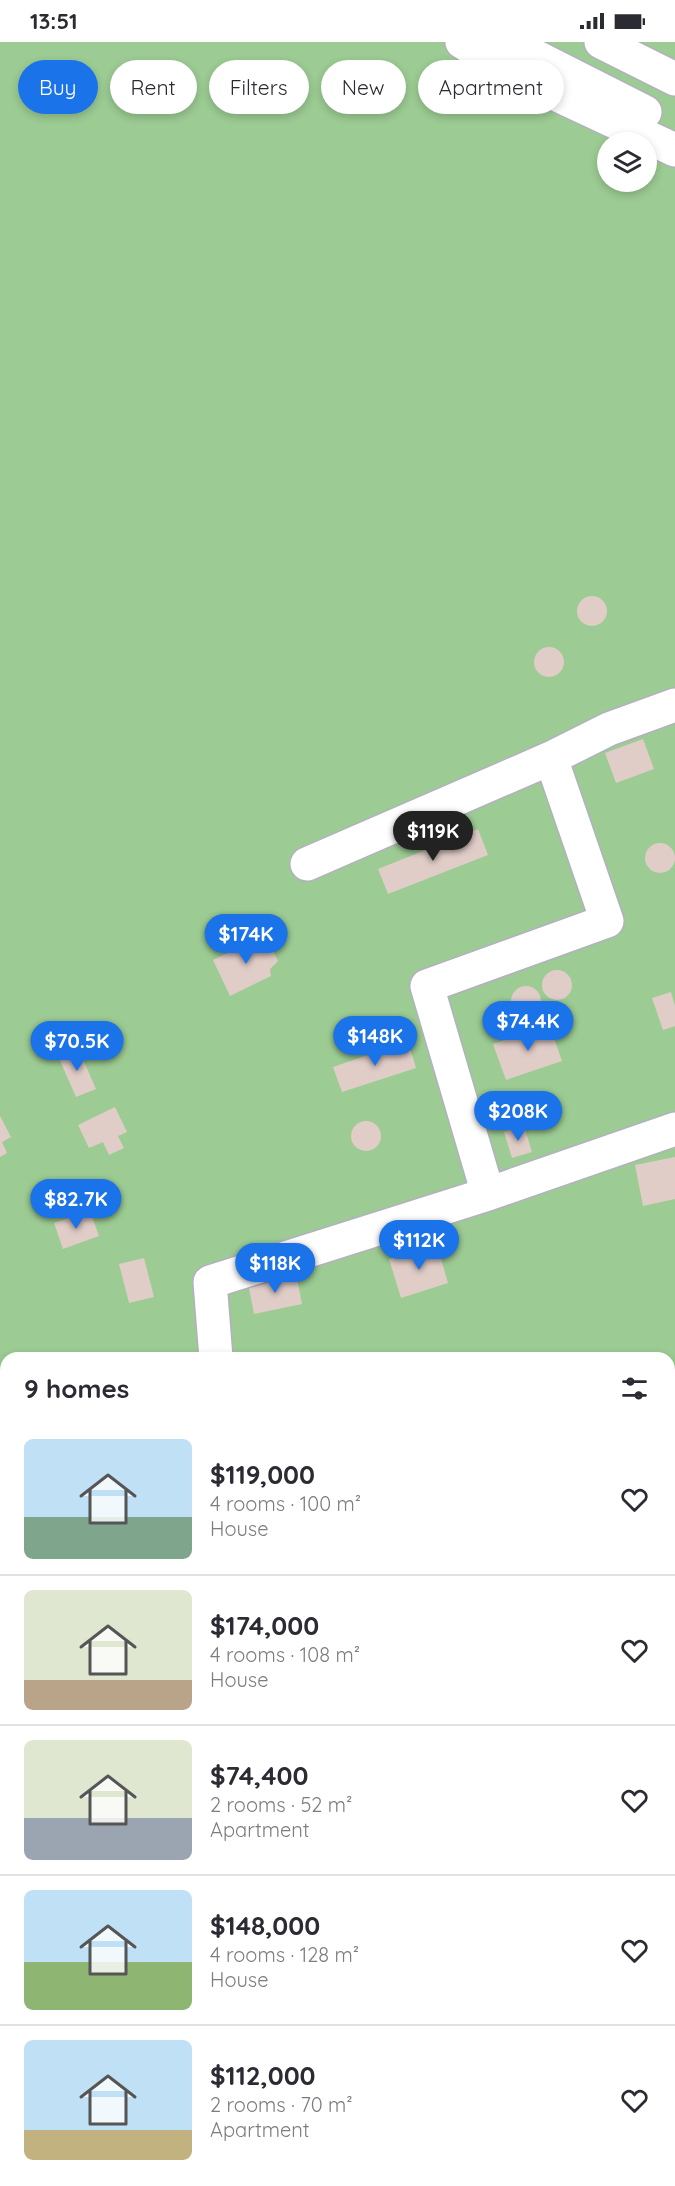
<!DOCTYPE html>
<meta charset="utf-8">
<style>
:root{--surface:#fff;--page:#f2f2f3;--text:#2b2b33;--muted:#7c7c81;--line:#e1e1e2;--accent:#1a73e8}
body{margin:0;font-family:Quicksand,sans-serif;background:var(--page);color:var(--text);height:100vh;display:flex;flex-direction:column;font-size:22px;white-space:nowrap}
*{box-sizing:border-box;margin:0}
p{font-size:20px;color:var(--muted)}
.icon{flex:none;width:33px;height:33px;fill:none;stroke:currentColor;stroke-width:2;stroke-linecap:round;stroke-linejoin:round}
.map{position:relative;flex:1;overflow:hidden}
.details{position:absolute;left:0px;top:1310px;width:675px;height:836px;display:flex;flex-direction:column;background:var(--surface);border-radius:18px 18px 0 0;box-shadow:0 3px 9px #0003}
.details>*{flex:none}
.guide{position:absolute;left:18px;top:18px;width:639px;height:54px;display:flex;gap:12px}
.buttons{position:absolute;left:597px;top:90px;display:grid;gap:12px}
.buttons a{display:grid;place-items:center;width:60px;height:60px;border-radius:50%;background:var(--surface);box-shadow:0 3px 9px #0003;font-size:30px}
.price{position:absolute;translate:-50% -51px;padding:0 14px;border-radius:21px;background:var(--accent);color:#fff;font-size:20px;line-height:39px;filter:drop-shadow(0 2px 3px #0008)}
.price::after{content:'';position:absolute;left:50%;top:36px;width:18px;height:14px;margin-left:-9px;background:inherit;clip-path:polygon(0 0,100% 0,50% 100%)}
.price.selected{background:#222;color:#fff}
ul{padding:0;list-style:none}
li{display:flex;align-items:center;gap:18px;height:150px;padding:0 24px}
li+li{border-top:2px solid var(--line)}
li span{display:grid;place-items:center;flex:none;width:168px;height:120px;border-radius:9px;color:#555}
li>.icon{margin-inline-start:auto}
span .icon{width:72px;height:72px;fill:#fffc;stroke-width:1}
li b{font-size:26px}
h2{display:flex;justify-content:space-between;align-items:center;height:72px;padding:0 24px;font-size:26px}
.tag{padding:0 21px;border-radius:27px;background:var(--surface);box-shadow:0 3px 9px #0003;font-size:21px;line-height:54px}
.tag.selected{background:var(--accent);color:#fff}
.status{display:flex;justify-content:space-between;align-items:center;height:42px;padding:0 30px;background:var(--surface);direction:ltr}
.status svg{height:16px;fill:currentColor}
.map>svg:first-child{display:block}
</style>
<div class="status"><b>13:51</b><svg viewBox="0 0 49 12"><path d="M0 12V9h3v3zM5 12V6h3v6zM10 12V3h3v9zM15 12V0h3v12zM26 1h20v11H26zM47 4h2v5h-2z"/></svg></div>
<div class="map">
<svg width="675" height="2144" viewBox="0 0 675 2144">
<rect width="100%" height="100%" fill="#efebfc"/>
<!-- green -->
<path fill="#9ccb93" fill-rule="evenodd" d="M 0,0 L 675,0 L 675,2144 L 0,2144 ZM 608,100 L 646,100 L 646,140 L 608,140 ZM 6,1316 L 669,1316 L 669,2139 L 6,2139 Z"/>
<!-- building -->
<path fill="#e1cdc8" d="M577 569a15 15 0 1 1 30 0a15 15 0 1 1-30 0Z
M534 620a15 15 0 1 1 30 0a15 15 0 1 1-30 0Z
M 643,697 L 654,727 L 616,741 L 605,711 Z
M 478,787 L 488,813 L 388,852 L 378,827 Z
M645 816a15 15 0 1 1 30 0a15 15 0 1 1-30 0Z
M 265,893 L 278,919 L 270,927 L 271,934 L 230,954 L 213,918 Z
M542 943a15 15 0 1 1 30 0a15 15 0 1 1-30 0Z
M511 959a15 15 0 1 1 30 0a15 15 0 1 1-30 0Z
M 671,950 L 675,964 L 675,984 L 663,988 L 652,956 Z
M 549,982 L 562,1019 L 506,1038 L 493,1002 Z
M 408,999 L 416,1026 L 342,1050 L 333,1025 Z
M 78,1006 L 96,1047 L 76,1055 L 58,1014 Z
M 115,1065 L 127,1090 L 118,1094 L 124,1106 L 109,1113 L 103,1100 L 89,1106 L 78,1083 Z
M 0,1074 L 11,1095 L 2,1100 L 7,1111 L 0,1115 Z
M351 1094a15 15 0 1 1 30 0a15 15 0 1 1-30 0Z
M 524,1084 L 532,1110 L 512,1116 L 504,1090 Z
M 675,1115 L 675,1157 L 643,1164 L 635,1123 Z
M 90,1169 L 99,1194 L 63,1207 L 54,1181 Z
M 437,1203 L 448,1241 L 401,1256 L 389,1217 Z
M 144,1216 L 154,1255 L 129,1261 L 119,1222 Z
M 296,1231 L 302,1262 L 254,1272 L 248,1241 Z
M 669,1374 L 675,1375 L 675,1441 L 669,1441 Z"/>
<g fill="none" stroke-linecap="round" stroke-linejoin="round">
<defs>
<path id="minor" d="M 307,822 L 551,716 L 609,687 L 675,663
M 488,1152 L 675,1087
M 216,1316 L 210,1240 L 488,1152 L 427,944 L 607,879 L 551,716
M 669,1358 L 675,1358
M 0,1426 L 6,1428
M 669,1539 L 675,1540"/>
<path id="highway" d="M 462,0 L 521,36 L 675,108
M 507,0 L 645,70
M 601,0 L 675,37"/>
</defs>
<!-- minor casing -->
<use href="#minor" stroke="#b4b0c0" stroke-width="36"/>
<!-- highway casing -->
<use href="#highway" stroke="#b4b0c0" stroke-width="36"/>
<!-- path -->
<path stroke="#9693a0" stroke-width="4" stroke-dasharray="4.5 3" stroke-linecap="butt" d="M 0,1871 L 6,1872
M 649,2139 L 656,2144"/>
<!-- minor -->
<use href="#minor" stroke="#fff" stroke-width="33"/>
<!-- highway -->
<use href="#highway" stroke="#fff" stroke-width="33"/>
<!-- rail -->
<path stroke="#434149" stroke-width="4.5" stroke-dasharray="9 4.5" stroke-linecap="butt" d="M 0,1619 L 6,1621
M 669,1789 L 675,1790"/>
</g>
</svg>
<div class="buttons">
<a><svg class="icon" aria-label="layers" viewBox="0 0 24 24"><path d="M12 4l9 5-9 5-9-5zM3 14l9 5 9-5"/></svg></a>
</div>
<b class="price selected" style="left:433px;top:820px">$119K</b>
<b class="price" style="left:246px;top:923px">$174K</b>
<b class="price" style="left:528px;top:1010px">$74.4K</b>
<b class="price" style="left:375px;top:1025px">$148K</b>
<b class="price" style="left:77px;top:1030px">$70.5K</b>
<b class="price" style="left:518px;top:1100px">$208K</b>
<b class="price" style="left:76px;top:1188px">$82.7K</b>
<b class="price" style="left:419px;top:1229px">$112K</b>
<b class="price" style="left:275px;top:1252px">$118K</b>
<div class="guide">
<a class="tag selected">Buy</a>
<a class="tag">Rent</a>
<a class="tag">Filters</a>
<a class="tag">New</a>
<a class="tag">Apartment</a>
</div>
<section class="details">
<h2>9 homes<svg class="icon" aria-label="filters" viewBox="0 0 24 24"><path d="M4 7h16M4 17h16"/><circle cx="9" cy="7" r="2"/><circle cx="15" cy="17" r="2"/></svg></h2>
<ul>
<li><span style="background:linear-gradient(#bfe0f5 65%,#7fa58c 0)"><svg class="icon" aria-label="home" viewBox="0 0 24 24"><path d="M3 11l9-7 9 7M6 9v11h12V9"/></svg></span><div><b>$119,000</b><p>4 rooms · 100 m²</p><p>House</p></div><svg class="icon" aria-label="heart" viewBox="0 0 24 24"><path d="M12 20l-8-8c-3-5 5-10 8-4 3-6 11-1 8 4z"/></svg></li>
<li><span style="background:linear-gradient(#dfe7d0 75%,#b9a48a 0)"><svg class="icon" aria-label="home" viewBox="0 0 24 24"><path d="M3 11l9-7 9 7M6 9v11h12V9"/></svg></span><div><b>$174,000</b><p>4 rooms · 108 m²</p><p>House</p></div><svg class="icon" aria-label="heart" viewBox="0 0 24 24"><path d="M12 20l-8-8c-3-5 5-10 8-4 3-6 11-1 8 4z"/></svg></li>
<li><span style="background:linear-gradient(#dfe7d0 65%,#9aa5b1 0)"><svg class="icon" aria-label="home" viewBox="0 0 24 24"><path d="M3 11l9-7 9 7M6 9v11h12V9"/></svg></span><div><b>$74,400</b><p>2 rooms · 52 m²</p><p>Apartment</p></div><svg class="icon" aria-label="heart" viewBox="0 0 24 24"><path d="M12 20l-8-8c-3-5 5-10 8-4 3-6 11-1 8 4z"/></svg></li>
<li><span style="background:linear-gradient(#bfe0f5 60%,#8fb573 0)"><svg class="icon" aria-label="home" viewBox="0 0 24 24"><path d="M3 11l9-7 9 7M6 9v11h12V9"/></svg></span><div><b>$148,000</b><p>4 rooms · 128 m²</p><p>House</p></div><svg class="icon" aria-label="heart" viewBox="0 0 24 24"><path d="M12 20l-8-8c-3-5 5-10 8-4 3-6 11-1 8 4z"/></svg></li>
<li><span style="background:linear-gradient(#bfe0f5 75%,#c2b280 0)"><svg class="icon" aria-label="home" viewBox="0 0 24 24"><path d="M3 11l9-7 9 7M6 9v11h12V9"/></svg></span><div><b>$112,000</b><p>2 rooms · 70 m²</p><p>Apartment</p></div><svg class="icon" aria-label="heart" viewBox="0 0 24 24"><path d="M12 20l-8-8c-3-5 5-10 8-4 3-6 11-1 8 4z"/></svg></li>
</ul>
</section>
</div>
